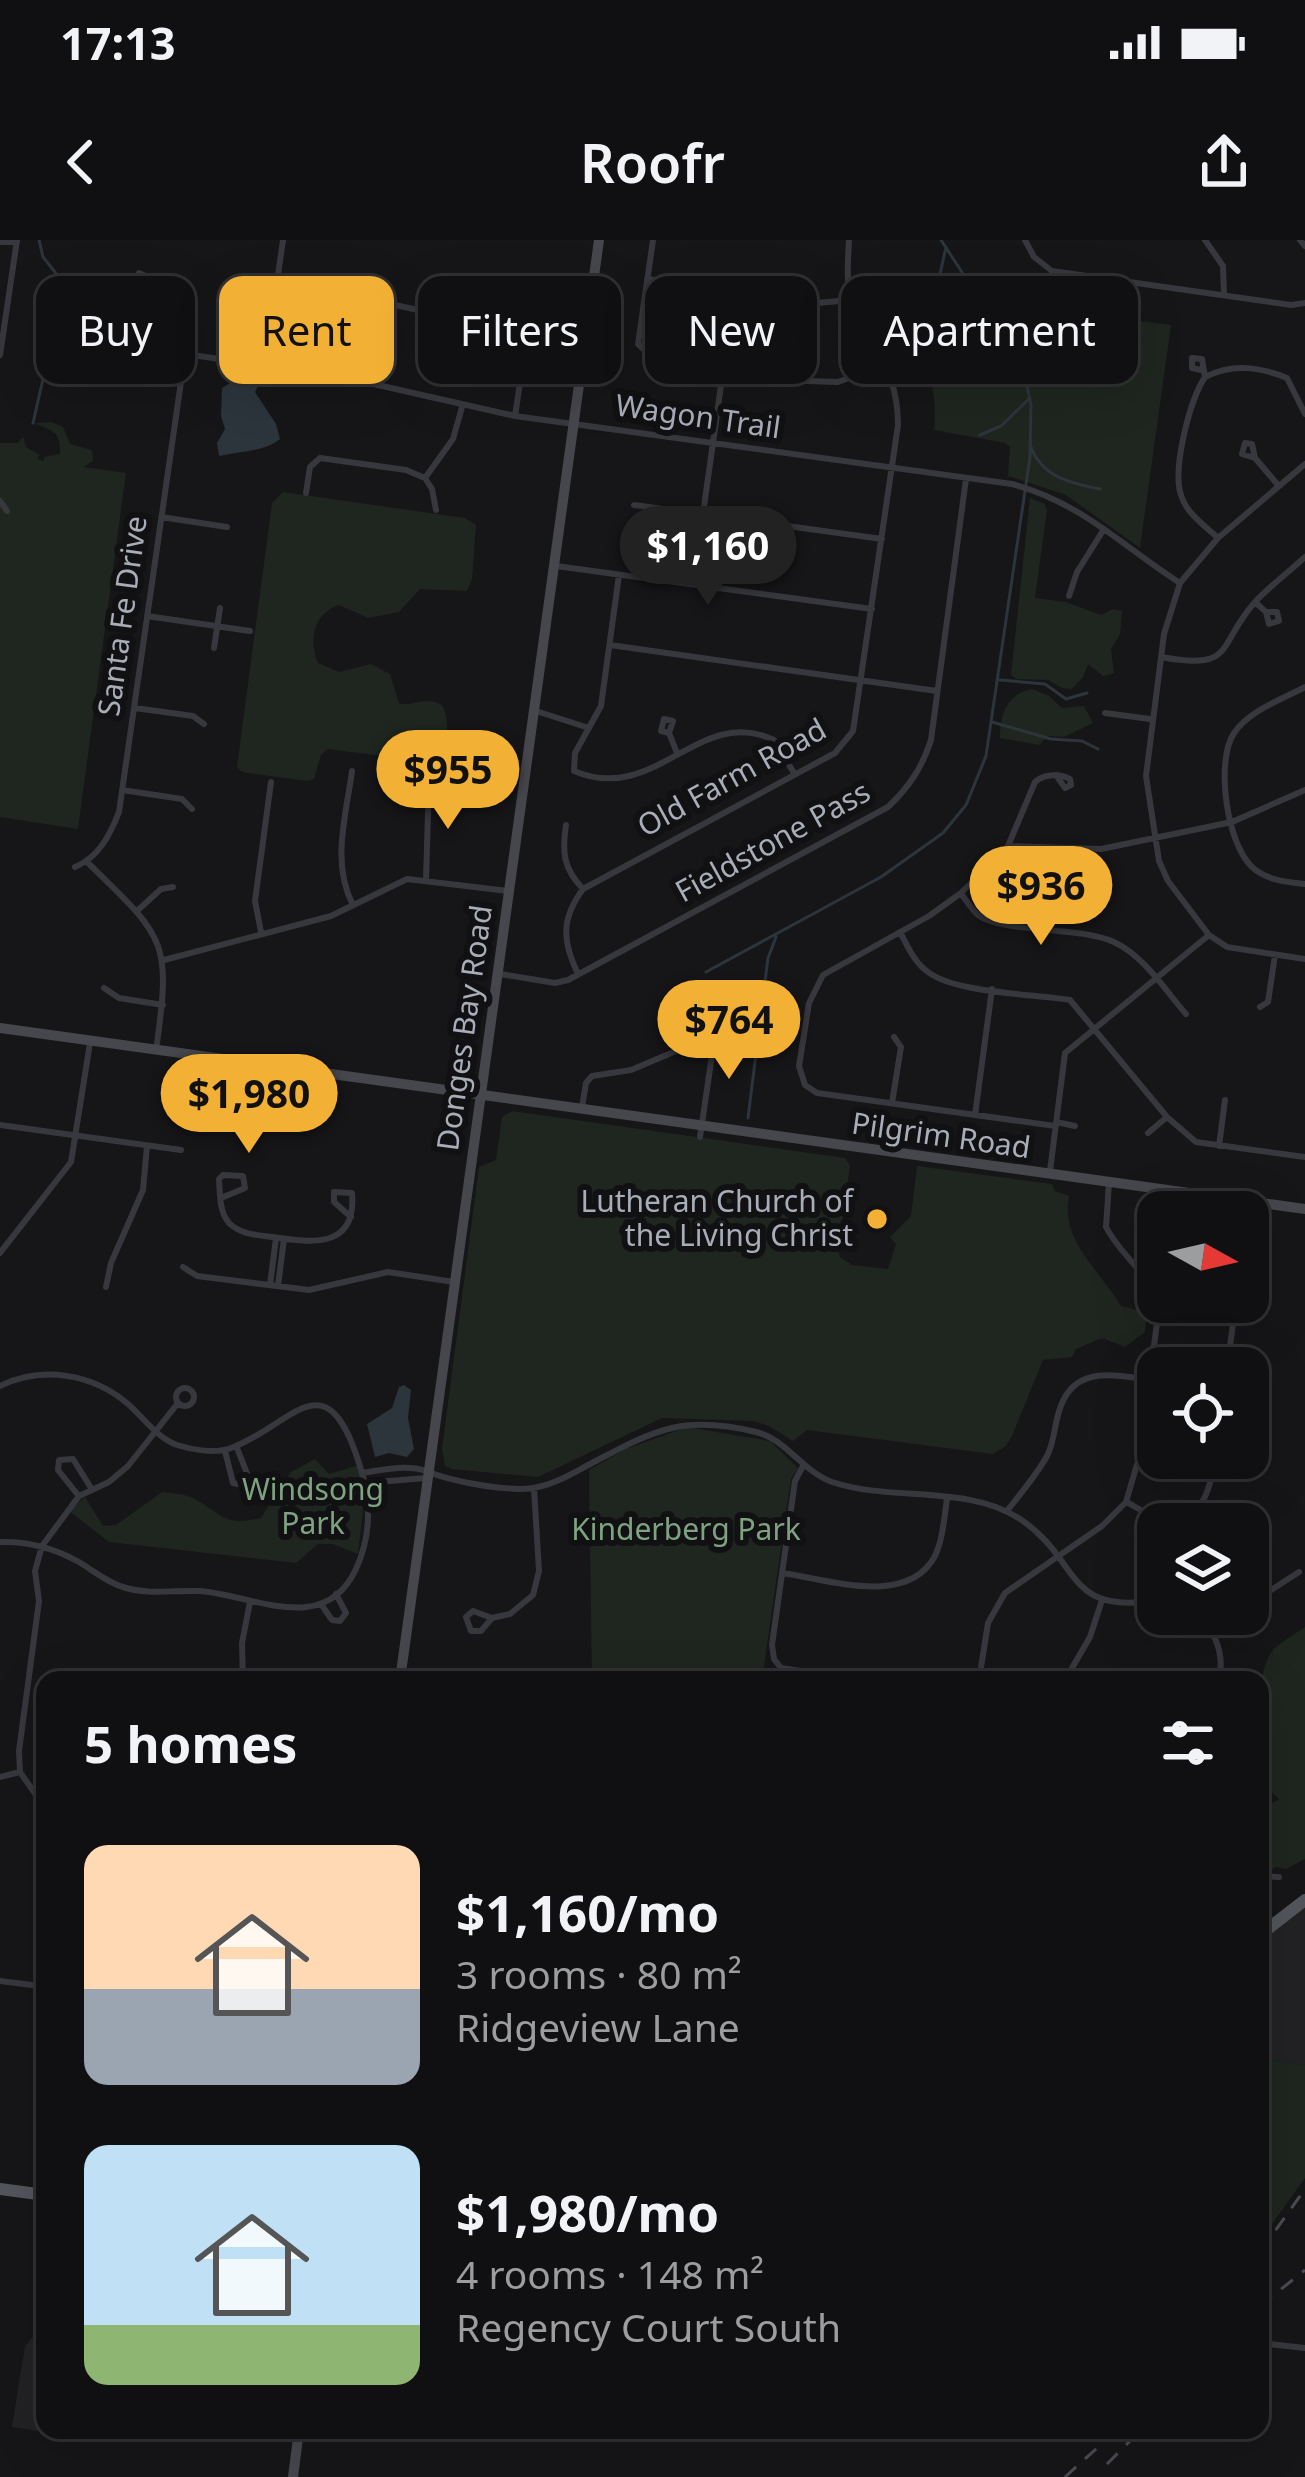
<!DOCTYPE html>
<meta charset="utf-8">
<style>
:root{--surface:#101012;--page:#1e1e20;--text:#f1f3f6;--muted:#9c9d9f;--line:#303032;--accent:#f2b134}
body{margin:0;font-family:"Noto Sans",sans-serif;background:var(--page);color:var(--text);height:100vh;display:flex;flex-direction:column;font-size:45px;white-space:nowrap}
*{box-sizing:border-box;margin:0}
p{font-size:39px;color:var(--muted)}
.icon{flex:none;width:66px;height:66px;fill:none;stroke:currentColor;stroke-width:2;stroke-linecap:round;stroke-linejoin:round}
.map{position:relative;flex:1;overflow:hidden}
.drawer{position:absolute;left:36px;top:1431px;width:1233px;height:768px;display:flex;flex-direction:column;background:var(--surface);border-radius:24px;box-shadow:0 12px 48px #0002,0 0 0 3px var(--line)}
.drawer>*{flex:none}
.hud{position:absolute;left:36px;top:36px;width:1233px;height:108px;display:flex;gap:24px}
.needle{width:78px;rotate:98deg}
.controls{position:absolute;left:1137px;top:951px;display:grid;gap:24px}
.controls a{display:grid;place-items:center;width:132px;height:132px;border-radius:24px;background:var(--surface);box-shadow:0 12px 48px #0002,0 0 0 3px var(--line);font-size:60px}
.price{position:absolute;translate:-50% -102px;padding:0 27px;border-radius:42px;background:var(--accent);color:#111;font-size:39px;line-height:78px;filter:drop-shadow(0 3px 6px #0008)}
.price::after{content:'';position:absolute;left:50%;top:72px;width:36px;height:27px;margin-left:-18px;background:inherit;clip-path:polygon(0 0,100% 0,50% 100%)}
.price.active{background:#222;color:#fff}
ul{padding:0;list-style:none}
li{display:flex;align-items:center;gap:36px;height:300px;padding:0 48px}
li span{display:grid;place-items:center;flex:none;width:336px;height:240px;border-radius:24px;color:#555}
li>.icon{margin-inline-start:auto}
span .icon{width:144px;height:144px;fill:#fffc;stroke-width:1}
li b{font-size:51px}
h2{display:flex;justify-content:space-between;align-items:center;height:144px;padding:0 48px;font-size:51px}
.tag{padding:0 42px;border-radius:24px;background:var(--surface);box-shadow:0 12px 48px #0002,0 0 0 3px var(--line);font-size:42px;line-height:108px}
.tag.active{background:var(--accent);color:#111}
.status{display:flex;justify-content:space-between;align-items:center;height:84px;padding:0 60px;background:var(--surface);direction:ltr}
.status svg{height:33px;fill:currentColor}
header{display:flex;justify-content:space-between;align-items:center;height:156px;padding:0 48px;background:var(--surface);font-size:54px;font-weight:600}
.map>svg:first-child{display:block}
</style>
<div class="status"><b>17:13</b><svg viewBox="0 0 49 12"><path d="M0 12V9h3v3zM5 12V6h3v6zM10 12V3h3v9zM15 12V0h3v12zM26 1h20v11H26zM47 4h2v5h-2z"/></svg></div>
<header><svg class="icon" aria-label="back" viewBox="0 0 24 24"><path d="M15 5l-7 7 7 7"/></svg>Roofr<svg class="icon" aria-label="share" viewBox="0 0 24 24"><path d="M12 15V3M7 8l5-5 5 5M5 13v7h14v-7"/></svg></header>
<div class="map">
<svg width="1305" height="2237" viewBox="0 0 1305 2237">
<rect width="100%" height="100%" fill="#161618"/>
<!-- built -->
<path fill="#222225" d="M 1305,1665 L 1305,1825 L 1260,1819 L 1260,1700 Z
M 45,2082 L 45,2190 L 91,2190 L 90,2199 L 12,2187 L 25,2106 Z"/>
<!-- green -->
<path fill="#1e261f" d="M 889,48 L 1171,85 L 1140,308 L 1066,255 L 1008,236 L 1010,207 L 1005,203 L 934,190 C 940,138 915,91 889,48 Z
M 51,182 L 63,187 L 70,204 L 92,210 L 93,221 L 84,227 L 126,233 L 78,589 L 0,577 L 0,203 L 18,203 L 23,197 L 26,207 L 40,215 L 37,219 L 44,221 L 44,217 L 60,214 C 61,190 51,191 34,183 Z
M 283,252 L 465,278 L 476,285 L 472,339 L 467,351 L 420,349 L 399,372 L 368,378 L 339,365 C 314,373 308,400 318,423 L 339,432 L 371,424 L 390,434 L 399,463 C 413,468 423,455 442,465 C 451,480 447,509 437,523 L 328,509 L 321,515 L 314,539 L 307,541 L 242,532 L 237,527 L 272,263 Z
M 1030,258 L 1045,264 L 1047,270 L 1035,358 L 1066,362 L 1101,375 L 1113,369 L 1122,371 L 1120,394 L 1111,409 L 1114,433 L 1103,436 L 1088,424 L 1083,437 L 1072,449 L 1062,448 L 1048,440 L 1016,439 L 1011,435 Z
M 1032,449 L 1049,456 L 1062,468 L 1084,466 L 1093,483 L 1064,497 L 1048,496 L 1039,505 L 1000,498 C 1000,474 1007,454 1032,449 Z
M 512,871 L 845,918 L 850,925 L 838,1011 L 840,1017 L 852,1025 L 888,1029 L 896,1004 L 890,997 L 911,976 L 917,926 L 1052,944 L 1055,951 L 1069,956 C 1060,1001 1100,1030 1121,1066 L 1147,1072 L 1145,1092 L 1125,1107 L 1102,1098 L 1076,1109 L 1072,1117 L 1043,1120 L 1012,1196 L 1006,1206 L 993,1214 L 807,1190 L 793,1201 L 769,1186 L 753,1181 L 662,1178 L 538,1237 L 452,1229 L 445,1226 L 442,1209 L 479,927 L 496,920 L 502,877 Z
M 687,1187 L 770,1201 L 798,1228 L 791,1239 L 762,1440 L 592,1440 L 589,1230 L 626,1209 Z
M 315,1219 L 329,1234 L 359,1225 L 364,1263 L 358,1314 L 333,1304 L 318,1304 L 296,1323 L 109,1302 L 69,1271 L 85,1257 L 103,1286 L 116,1285 L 162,1252 C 172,1253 184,1254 193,1258 C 223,1274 223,1287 261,1278 L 291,1232 Z
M 1305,1387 L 1305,1619 L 1286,1629 L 1275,1627 L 1267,1635 L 1260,1634 L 1260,1614 L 1265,1613 L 1260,1571 L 1279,1559 L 1260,1541 C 1260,1509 1252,1434 1274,1409 C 1282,1401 1295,1394 1305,1387 Z
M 1260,1819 L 1305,1825 L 1305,1938 L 1260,2001 Z"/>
<!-- water -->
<path fill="#2c353c" d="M 235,140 L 250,146 L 260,142 L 255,152 L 276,184 L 280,199 C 264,212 239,211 219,216 L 217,203 L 225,189 L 221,176 L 222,148 Z
M 404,1145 L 411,1150 L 408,1178 L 414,1209 L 407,1217 L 389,1213 L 375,1217 L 367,1184 L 392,1168 L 399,1147 Z"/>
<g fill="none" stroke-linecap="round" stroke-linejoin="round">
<!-- stream -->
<path stroke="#2c353c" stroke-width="3" d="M 935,57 L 946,7
M 33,183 L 43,139 L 38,122 L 59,103 L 65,58 L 62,41 L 43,17 L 39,0
M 980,195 L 1001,186 L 1030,158
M 1031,207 C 1042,237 1070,243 1100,249
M 1000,440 L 1045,444 L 1066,459 L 1087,453
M 992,482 L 1051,499 L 1082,501 L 1098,509
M 706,732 L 881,637 L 943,593 L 966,565 L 986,516 L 1030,217 L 1031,165 L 1022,124 L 941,0
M 748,878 L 768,718 L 776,697"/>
<!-- street -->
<path stroke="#37383d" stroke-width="6" d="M 653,0 L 638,104 L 654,119 L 807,141 L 838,142 L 886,124
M 1025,0 L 1034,17 L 1052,31 L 1291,65 L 1305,63
M 1205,0 L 1223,26 L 1224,55
M 1300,0 L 1305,6
M 0,2 L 17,2
M467 45a6 6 0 1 1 12 0a6 6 0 1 1-12 0Z
M 647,39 L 817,63 L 851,60
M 545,41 L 551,47 L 546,53 L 539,47 Z
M 276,46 L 363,58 L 527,94
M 464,82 L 472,52
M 185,114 L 338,136 L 515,176 L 1012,244 C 1082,263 1121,305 1180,343
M 0,115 L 17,0
M 265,126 L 283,0
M 1201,130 L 1192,128 L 1192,118 L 1202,119 L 1205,137
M 515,176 L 529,83 L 542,52
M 1255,218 L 1242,214 L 1245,203 L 1252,204 L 1255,218 L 1278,245
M 1305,224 L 1218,298 L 1180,343 L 1164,394 L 1146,536 L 1159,621 L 1168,641 L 1209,695 L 1227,707 L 1305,719
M 306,253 L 310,227 L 320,218 L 406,230 L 425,238
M 0,261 L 7,271
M 634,265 L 882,299
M 436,270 L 432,249 L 425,238 L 453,199 L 462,167
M 703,274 L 723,131
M 161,277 L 227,287
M 1218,298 C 1205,286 1186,273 1181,255 C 1172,228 1190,160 1205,137 C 1233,123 1260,127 1287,138 L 1305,174
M 556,326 L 872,369
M 619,335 L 601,466 L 575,513 L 574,531 C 656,566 699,464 774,500 L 794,533
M 1069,356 L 1077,332 L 1104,289
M 1255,362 L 1266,372 L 1277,372 L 1279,381 L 1269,384 L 1266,372
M 147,376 L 250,391
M 610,405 L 937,451
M 214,408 L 220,368
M 1161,417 C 1236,431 1216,406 1255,362 C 1270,346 1289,332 1305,317
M 1305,447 C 1281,460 1250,470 1234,493 C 1215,522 1227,604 1252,627 C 1266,640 1286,642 1305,644
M 135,468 L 193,476 L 204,484
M 536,471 L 589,488
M 1105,473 L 1150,479
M 669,493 L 673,481 L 664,479 L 661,491 L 669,493 L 677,513
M 352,531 C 346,576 331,623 353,665
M 122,550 L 182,559 L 192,569
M 566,585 C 562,612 563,628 583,649
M 1008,606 L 1101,609 L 1232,582 L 1305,550
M 87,622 C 165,698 172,699 156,810
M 75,627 C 99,617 110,595 119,572 L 185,114 C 185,80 173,46 139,33
M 426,640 L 429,540
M 961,653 C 966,660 972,670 978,675 C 1000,693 1080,686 1114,702 C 1144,716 1165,750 1186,774
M 137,671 L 161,649 L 173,647
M 261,692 L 255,661 L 271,542
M 900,692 C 908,707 914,722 928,732 C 955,753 1034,754 1070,760 L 1167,877 L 1196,902 L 1305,917
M 164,720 L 331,676 L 407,639 L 508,651
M 500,734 L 555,743 L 568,740 L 888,567 C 909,547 922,528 931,500 L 966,239
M 578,734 C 562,701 561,679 583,649 L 835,513 L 853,491 L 898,185 C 898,121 865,111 851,59 C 846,39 848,20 849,0
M 104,748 L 119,758 L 163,765
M 1260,767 L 1268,762 L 1275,715
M 892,863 L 901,807 L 894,797
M 582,867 L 586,843 L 592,836 L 631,830 L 676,811 L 712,812
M 975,875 L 992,749
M 1056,882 L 1075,886
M 0,885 L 181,910
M 1055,886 L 817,853 L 805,845 L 799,826 L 809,763 L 823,735 L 929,676 L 961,653 L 1008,606 L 1035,542 C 1044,534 1060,533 1070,539 L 1071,545 L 1065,548 L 1056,535
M 1148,893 L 1167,877
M 700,897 L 717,781
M 1219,906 L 1225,860
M 1050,931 L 1065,813 L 1209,695
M 221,958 L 245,948 L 243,936 L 223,935 L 219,939 C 220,953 219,972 229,983 C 241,995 258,995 273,997 C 312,1003 357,1009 352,953 L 334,952 L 334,962 L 351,977
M 0,1013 L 71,922 L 90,803
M 183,1027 L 197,1036 L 309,1050 L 388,1032 L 454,1042
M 270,1045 L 276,998
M 278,1046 L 284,999
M 106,1047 L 111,1023 L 143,950 L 147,906
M 1227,1128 L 1236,1062
M 0,1146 C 42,1125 93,1134 128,1164 C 144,1178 156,1197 177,1205 C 192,1210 216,1214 231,1208 C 292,1186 325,1116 359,1223 C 371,1260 372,1294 356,1329 C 324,1398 251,1354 199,1351 C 174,1350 151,1355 126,1348 C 108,1343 94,1331 79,1322 C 54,1308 28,1301 0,1302
M176 1157a9 9 0 1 1 18 0a9 9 0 1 1-18 0Z
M 225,1211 L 233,1243 L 243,1245 L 248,1236 L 237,1208
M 803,1226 L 795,1241 L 772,1405 L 774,1419 L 781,1428 L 861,1440
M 362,1233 C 381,1230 407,1224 426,1231 C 450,1241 506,1252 533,1248 C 554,1245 573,1233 592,1223 C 655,1190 683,1174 756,1192 C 786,1199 803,1232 832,1242 C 892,1262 966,1244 1020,1279 C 1082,1320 1063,1376 1158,1360
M 365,1243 L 426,1238
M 78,1255 L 58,1230 L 59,1220 L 73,1219 L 91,1248
M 1127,1262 C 1182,1297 1207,1279 1215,1218
M 1007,1271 C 1020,1254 1036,1236 1047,1216 C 1056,1199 1054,1178 1063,1161 C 1079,1126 1119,1135 1149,1140
M 782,1333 C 827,1339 907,1368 935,1316 C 943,1299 944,1278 947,1259
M 321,1364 L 332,1380 L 340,1381 L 346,1373 L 336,1354
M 1248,1365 L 1299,1332
M 1196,1374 C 1216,1392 1225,1413 1219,1440
M 492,1378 L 481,1391 L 471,1391 L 466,1377 L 473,1371 L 492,1378 L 510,1374 L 533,1355 L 539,1331 L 534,1248
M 1212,1389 L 1235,1374
M 142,1440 L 152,1440
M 243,1440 L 242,1403 L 250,1362
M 979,1440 L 988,1383 L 1005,1353 L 1102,1286 L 1126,1262 L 1140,1214 L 1158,1075 C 1155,1035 1123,1020 1106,987 L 1109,943
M 1065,1440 L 1090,1397 L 1102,1360
M 0,1537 L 20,1532
M 45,1568 L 20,1532 L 19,1511 L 39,1361 L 35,1331 L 42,1306 L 79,1256 L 109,1242 L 128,1226 L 178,1163
M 1260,1636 L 1279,1637
M 45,1713 L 37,1768 L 45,1801
M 0,1741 L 40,1746
M 45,1981 L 45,2016
M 1260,2103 L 1305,2108"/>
<!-- secondary -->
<path stroke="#45474d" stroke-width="10" d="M 0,788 L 1305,969
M 400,1440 L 599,0
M 293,2237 L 299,2190"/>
<!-- primary -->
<path stroke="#53555c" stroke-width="12" d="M 1260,1695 L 1305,1660
M 0,1949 L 45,1955"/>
<!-- rail -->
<path stroke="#4a4c52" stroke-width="3" stroke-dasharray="15 12" stroke-linecap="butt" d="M 1260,2012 L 1305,1949
M 1260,2066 L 1305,2030
M 1107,2224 L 1141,2190
M 1065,2237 L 1117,2190"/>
</g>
<!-- markers -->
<circle fill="#f2b134" stroke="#111113" stroke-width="4.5" cx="877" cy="979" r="12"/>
<g text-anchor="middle" stroke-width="12" stroke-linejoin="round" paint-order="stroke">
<!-- street labels -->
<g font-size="30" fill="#a8adb8" stroke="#111113">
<text transform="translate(698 177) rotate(8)" y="10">Wagon Trail</text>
<text transform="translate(123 376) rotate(-82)" y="10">Santa Fe Drive</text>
<text transform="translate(732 538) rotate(-29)" y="10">Old Farm Road</text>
<text transform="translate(773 602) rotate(-29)" y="10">Fieldstone Pass</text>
<text transform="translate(465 788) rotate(-82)" y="10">Donges Bay Road</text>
<text transform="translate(941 896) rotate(8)" y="10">Pilgrim Road</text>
</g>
<!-- poi labels -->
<g font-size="30" fill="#a8adb8" stroke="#111113" text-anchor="end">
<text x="853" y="972">Lutheran Church of<tspan x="853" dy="34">the Living Christ</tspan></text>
</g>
<!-- park labels -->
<g font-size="30" fill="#7fa381" stroke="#111113">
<text x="313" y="1260">Windsong<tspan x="313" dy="34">Park</tspan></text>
<text x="686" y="1300">Kinderberg Park</text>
</g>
</g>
</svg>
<div class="controls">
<a><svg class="needle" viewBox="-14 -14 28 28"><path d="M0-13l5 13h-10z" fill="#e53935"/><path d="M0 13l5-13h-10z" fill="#9c9d9f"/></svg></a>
<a><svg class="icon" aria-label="locate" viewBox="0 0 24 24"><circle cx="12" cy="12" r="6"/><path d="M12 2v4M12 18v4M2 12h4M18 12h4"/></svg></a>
<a><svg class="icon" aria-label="layers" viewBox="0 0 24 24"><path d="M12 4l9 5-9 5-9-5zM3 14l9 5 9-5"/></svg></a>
</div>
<b class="price active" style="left:708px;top:368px">$1,160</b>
<b class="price" style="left:448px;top:592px">$955</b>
<b class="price" style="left:1041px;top:708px">$936</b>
<b class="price" style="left:729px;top:842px">$764</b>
<b class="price" style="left:249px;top:916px">$1,980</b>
<div class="hud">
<a class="tag">Buy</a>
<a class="tag active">Rent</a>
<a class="tag">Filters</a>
<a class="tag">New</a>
<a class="tag">Apartment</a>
</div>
<section class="drawer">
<h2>5 homes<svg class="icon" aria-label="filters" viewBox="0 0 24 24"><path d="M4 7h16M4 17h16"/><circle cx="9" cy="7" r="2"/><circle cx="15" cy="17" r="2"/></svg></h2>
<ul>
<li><span style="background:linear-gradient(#ffd9b3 60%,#9aa5b1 0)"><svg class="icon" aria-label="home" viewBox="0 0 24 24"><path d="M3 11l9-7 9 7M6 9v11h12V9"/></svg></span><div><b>$1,160/mo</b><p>3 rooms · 80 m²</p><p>Ridgeview Lane</p></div></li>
<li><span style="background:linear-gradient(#bfe0f5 75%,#8fb573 0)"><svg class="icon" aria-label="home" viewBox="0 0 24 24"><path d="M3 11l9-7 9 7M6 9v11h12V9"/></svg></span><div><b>$1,980/mo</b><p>4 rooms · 148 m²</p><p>Regency Court South</p></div></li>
</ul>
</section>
</div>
